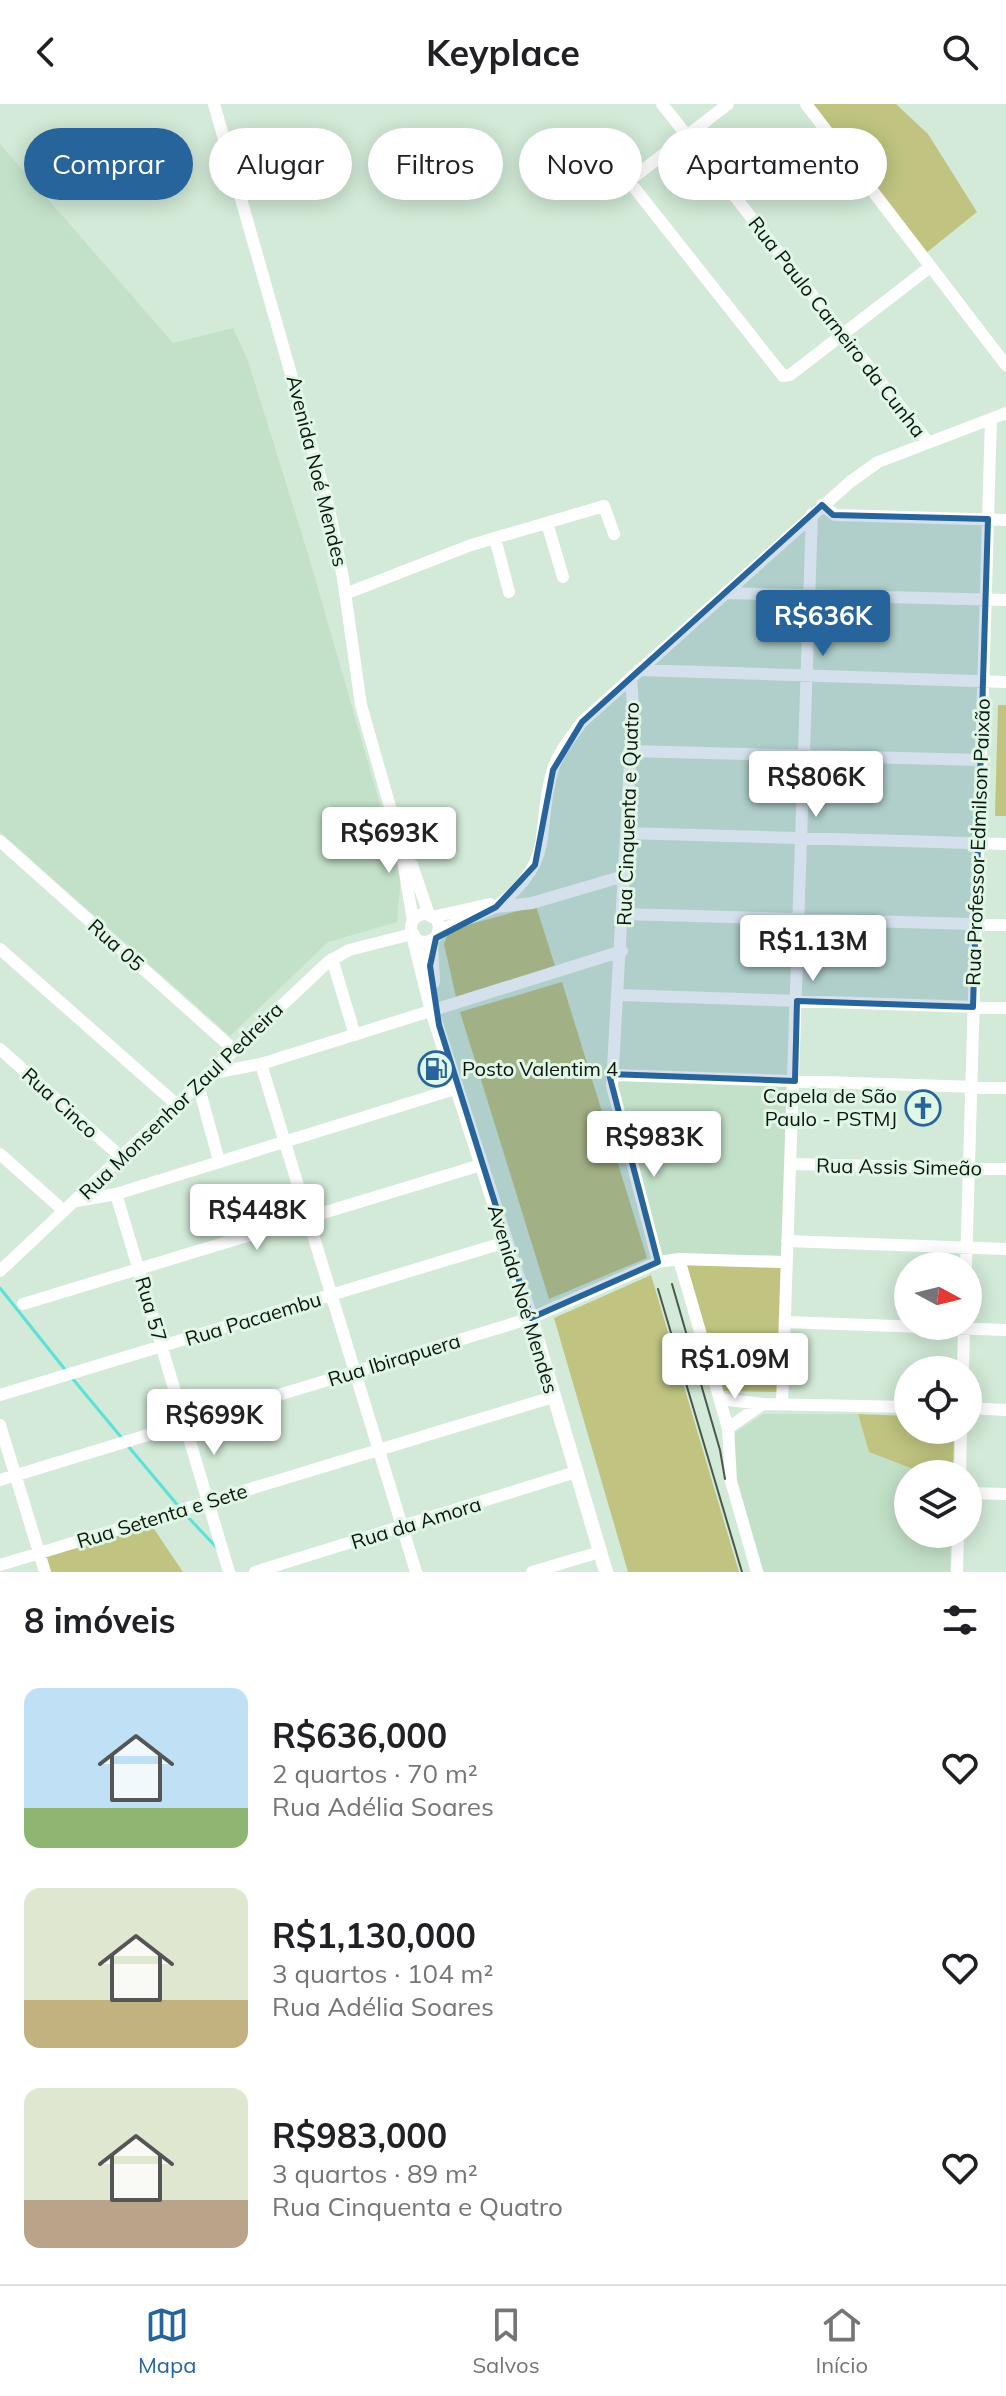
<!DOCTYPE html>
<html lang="pt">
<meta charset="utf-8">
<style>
:root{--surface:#fff;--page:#f2f2f2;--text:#202124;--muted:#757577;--line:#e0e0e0;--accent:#27649b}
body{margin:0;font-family:Mulish,sans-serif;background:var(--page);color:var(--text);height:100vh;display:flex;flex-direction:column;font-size:30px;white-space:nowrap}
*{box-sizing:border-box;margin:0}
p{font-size:26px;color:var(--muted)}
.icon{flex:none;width:44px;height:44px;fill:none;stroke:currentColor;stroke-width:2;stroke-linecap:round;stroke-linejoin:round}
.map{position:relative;height:1468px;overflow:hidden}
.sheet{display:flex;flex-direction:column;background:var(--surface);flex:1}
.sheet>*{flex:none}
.top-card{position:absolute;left:24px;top:24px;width:958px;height:72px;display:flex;gap:16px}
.needle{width:52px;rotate:97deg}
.tools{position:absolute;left:894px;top:1148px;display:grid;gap:16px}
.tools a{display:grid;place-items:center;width:88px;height:88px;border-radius:50%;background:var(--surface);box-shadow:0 4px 20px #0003;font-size:40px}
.price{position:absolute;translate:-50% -68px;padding:0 18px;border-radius:8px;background:#fff;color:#222;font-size:26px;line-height:52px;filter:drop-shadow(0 2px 4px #0008)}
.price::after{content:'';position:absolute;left:50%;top:48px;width:24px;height:18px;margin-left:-12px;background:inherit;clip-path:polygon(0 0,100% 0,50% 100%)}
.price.selected{background:var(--accent);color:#fff}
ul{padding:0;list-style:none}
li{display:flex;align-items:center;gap:24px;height:200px;padding:0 24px}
li span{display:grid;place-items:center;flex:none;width:224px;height:160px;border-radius:16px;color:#555}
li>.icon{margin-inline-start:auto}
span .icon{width:96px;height:96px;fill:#fffc;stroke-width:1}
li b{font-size:34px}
h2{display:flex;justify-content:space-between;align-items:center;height:96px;padding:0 24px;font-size:34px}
.chip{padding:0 28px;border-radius:36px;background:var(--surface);box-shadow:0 4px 20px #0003;font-size:28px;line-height:72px}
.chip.selected{background:var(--accent);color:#fff}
header{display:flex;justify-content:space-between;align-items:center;height:104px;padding:0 24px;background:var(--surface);font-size:36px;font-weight:700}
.menu{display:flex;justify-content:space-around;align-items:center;height:112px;border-top:2px solid var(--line);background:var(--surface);font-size:22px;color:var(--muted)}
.menu a{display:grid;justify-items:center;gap:4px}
.menu .selected{color:var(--accent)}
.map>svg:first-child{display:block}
</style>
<header><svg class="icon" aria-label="back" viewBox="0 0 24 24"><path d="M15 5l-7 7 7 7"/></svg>Keyplace<svg class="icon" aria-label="search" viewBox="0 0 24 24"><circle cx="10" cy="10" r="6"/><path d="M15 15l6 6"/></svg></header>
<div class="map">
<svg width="1006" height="1468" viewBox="0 0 1006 1468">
<rect width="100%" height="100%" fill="#d2ead7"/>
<!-- built -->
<path fill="#c3e1c9" d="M 0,40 L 173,239 L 233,224 L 248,257 L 308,450 L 401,773 L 397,818 L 328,838 L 230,932 L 0,728 Z
M 615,971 L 795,977 L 786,1158 L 658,1158 Z
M 763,1310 L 858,1310 L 869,1348 L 926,1370 L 908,1370 L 908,1430 L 951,1430 L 950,1468 L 764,1468 L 735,1372 L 733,1337 L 736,1328 Z"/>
<!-- green -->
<path fill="#c0c480" d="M 813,0 L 896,0 L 928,30 L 977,108 L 926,149 Z
M 998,601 L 1006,601 L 1006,712 L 995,712 Z
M 536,802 L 555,862 L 456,893 L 444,840 L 449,826 Z
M 562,878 L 647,1154 L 549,1195 L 460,908 Z
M 685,1161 L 782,1164 L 778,1288 L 723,1287 Z
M 651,1171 L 739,1468 L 628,1468 L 554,1214 Z
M 858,1310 L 908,1312 L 908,1326 L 954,1326 L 953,1370 L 926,1370 L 869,1348 Z
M 152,1422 L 183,1468 L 51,1468 L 45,1452 Z"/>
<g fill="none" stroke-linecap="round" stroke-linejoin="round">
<!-- stream -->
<path stroke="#5ae1d9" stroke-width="3" d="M 0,1184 L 67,1268
M 72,1274 L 121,1333
M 128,1342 L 180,1404
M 185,1410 L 218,1445"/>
<!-- minor -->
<path stroke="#fff" stroke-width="12" d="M 214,0 L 328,400 L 343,474 L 361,601 L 400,738 L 413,817
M 662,0 L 928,338
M 728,0 L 629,77 L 783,272 L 790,271 L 930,163
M 806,0 L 1006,261
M 822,401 L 835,411 L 1006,416
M 547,419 L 563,473
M 495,434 L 509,488
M 725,489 L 1006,496
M 345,490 L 471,441 L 604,402 L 614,430
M 639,566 L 1006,578
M 631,573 L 633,604 L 612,982 L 658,1158
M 629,647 L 981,656
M 626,729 L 1006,740
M 0,737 L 233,945
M 412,761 L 429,811
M 496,803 C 559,755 534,728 553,665 C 559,647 571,633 582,618 L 850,378 L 878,358 L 1006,309
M 624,810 L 1006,821
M411 824a14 14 0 1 1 28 0a14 14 0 1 1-28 0Z
M 432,813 L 490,800
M 438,827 L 496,803 L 532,799 L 624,772
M 0,845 L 176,1000
M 332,855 L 355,931
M 619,891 L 1006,904
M 0,945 L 120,1052
M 261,960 L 416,1468
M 208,970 L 261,960 L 622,847
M 615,971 L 1006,984
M 198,980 L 219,1057
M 0,1050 L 64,1107
M 792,1060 L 1006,1065
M 116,1090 L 229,1468
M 77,1097 L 116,1090 L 458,984
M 787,1137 L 1006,1145
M 679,1155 L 728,1324 L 731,1377 L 757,1468
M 966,1162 L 991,315
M 0,1167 L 328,858 L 349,846 L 412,830
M 23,1200 L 481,1061
M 785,1218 L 1006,1226
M 963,1266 L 964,1222
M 0,1291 L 506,1138
M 720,1295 L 763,1300 L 908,1303
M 782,1300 L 812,410
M 968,1304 L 1006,1306
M 0,1321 L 45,1468
M 728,1324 L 763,1300
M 960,1370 L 961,1326
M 0,1376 L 531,1214 L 658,1158 L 679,1155 L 786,1158
M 968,1389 L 1006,1390
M 0,1461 L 553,1293
M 255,1468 L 576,1368
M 532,1468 L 600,1448
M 957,1468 L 958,1430"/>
<!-- major -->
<path stroke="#fff" stroke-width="14" d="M 413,831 L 432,907 L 531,1214 L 606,1468
M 431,837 L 433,878"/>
<!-- tram -->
<path stroke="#4a574d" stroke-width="2" d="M 672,1180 L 720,1346 L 725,1375
M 658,1185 L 742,1468"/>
</g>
<!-- marked area -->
<path fill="#27649b" fill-opacity="0.2" stroke="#27649b" stroke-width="6" stroke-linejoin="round" d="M 822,401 L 833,411 L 988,415 L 973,903 L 797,897 L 795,977 L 609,970 L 658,1158 L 531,1214 L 439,921 L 430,862 L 436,834 L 496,803 L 535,761 L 553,666 L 582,618 Z"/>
<!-- icons -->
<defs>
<symbol id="fuel-ring" viewBox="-11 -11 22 22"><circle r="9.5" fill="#dff7e4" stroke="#27649b" stroke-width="1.5"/><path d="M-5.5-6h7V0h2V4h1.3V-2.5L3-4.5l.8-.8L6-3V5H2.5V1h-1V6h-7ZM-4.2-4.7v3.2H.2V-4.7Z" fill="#27649b"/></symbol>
<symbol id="church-ring" viewBox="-11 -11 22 22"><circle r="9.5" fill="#dff7e4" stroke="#27649b" stroke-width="1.5"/><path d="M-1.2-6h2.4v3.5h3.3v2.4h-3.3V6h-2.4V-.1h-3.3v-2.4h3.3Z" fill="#27649b"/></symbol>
</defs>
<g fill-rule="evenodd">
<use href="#fuel-ring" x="416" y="945" width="40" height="40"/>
<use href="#church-ring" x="903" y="984" width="40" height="40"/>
</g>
<g text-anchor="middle" stroke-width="6" stroke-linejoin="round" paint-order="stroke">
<!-- street labels -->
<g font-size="20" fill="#0c140e" stroke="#dff7e4">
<text transform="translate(837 223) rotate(52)" y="7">Rua Paulo Carneiro da Cunha</text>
<text transform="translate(317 367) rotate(76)" y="7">Avenida Noé Mendes</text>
<text transform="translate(628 710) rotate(-88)" y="7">Rua Cinquenta e Quatro</text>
<text transform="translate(978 738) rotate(-88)" y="7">Rua Professor Edmilson Paixão</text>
<text transform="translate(116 841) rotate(42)" y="7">Rua 05</text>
<text transform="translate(181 997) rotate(-44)" y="7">Rua Monsenhor Zaul Pedreira</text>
<text transform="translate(60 999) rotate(42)" y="7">Rua Cinco</text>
<text transform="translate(899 1063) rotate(1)" y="7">Rua Assis Simeão</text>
<text transform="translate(523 1195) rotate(73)" y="7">Avenida Noé Mendes</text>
<text transform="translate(151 1205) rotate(74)" y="7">Rua 57</text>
<text transform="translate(253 1215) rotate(-17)" y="7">Rua Pacaembu</text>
<text transform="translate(394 1256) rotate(-17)" y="7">Rua Ibirapuera</text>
<text transform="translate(162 1412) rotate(-17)" y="7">Rua Setenta e Sete</text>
<text transform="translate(416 1419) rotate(-17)" y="7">Rua da Amora</text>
</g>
<!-- poi labels -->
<g font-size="20" fill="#0c140e" stroke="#dff7e4" text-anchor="start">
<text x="462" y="972">Posto Valentim 4</text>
<text x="897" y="999" text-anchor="end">Capela de São<tspan x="897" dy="23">Paulo - PSTMJ</tspan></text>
</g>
</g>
</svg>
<div class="tools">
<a><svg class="needle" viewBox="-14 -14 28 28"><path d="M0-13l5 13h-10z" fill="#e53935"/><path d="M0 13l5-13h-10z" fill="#757577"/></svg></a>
<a><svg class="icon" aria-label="locate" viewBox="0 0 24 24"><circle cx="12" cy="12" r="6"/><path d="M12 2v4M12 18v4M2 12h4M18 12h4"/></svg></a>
<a><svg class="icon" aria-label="layers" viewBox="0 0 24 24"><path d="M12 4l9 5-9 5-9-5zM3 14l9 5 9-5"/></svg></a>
</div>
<b class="price selected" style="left:823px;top:554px">R$636K</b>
<b class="price" style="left:816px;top:715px">R$806K</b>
<b class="price" style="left:389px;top:771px">R$693K</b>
<b class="price" style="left:813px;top:879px">R$1.13M</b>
<b class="price" style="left:654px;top:1075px">R$983K</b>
<b class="price" style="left:257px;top:1148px">R$448K</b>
<b class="price" style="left:735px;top:1297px">R$1.09M</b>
<b class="price" style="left:214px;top:1353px">R$699K</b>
<div class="top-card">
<a class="chip selected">Comprar</a>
<a class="chip">Alugar</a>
<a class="chip">Filtros</a>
<a class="chip">Novo</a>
<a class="chip">Apartamento</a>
</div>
</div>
<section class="sheet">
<h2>8 imóveis<svg class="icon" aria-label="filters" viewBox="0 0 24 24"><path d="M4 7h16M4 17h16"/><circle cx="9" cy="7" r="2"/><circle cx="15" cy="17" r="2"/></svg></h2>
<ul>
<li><span style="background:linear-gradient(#bfe0f5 75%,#8fb573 0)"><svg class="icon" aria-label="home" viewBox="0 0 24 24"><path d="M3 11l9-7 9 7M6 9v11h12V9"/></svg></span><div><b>R$636,000</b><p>2 quartos · 70 m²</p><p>Rua Adélia Soares</p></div><svg class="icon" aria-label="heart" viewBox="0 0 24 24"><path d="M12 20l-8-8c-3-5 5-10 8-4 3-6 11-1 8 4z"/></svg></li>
<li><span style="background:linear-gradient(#dfe7d0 70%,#c2b280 0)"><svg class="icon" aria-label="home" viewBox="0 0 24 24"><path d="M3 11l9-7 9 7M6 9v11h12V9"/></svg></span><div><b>R$1,130,000</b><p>3 quartos · 104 m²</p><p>Rua Adélia Soares</p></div><svg class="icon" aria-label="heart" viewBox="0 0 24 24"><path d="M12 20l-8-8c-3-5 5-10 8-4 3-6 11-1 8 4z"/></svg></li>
<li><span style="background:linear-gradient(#dfe7d0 70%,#b9a48a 0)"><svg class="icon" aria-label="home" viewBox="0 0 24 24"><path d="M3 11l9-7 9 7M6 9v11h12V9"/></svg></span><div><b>R$983,000</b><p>3 quartos · 89 m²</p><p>Rua Cinquenta e Quatro</p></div><svg class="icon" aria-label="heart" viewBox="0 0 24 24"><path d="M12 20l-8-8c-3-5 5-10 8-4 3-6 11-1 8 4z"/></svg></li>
</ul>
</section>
<nav class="menu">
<a class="selected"><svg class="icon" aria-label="map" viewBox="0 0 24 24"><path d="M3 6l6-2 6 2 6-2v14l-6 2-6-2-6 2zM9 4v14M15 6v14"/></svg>Mapa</a>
<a><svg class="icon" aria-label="saved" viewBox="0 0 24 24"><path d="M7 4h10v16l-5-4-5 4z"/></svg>Salvos</a>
<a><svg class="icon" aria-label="home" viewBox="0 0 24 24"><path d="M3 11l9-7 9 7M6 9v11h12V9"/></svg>Início</a>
</nav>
